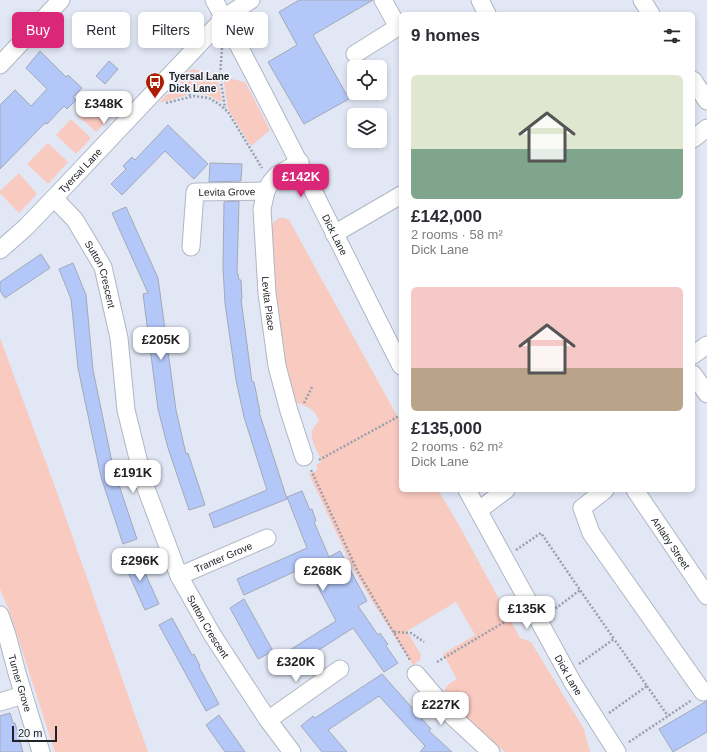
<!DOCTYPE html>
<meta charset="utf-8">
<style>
:root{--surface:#fff;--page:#f7f7f7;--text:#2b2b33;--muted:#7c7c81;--accent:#db2777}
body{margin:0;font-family:Arial,sans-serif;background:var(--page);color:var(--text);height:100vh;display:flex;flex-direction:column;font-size:15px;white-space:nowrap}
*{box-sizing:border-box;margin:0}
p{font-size:13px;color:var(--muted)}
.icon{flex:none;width:22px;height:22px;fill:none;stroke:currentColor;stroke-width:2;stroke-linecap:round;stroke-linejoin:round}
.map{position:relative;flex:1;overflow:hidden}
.details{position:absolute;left:399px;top:12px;width:296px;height:480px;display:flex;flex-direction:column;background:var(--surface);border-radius:6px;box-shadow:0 2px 6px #0003}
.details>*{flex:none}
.banner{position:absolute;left:12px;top:12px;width:327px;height:36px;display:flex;gap:8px}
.fabs{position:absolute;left:347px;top:60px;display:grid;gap:8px}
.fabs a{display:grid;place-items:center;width:40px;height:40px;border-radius:6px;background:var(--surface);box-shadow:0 2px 6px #0003;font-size:20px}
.scale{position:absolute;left:12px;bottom:10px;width:45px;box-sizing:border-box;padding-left:4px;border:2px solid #202228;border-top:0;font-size:11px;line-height:14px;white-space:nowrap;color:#202228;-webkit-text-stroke:3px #f1f5fd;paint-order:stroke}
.price{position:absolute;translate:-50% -34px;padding:0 9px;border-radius:8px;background:#fff;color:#222;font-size:13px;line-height:26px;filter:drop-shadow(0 1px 2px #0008)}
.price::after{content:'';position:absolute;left:50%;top:24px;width:12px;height:9px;margin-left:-6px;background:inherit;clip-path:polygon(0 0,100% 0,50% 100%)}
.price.on{background:var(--accent);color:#fff}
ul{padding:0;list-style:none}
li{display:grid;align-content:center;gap:8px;height:212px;padding:0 12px}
li span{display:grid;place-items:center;height:124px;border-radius:6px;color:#555}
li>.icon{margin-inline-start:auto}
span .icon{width:72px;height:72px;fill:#fffc;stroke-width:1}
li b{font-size:17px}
h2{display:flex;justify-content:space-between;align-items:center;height:48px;padding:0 12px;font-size:17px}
.chip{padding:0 14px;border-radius:6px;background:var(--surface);box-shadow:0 2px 6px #0003;font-size:14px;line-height:36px}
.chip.on{background:var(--accent);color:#fff}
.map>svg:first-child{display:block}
</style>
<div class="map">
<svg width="707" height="752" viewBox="0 0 707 752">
<rect width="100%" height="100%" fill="#e1e7f5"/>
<!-- green -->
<path fill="#f9cac0" d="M 193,69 L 217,75 L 222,102 L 208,95 L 191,93 L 179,81 L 187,72 Z
M 223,77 L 245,82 L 270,130 L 251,146 L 228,109 Z
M 176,85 L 187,95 L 159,103 Z
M 89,101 L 108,120 L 96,132 L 76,114 Z
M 71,119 L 91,138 L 76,154 L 56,135 Z
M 48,143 L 68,162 L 48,184 L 27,164 Z
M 19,173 L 37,194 L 19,213 L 0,193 L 0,191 Z
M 279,218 L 284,218 L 289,220 L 401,423 L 401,490 L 438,490 L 460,527 L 520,638 L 531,642 L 584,729 L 590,752 L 505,752 L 471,722 L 445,693 C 444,685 451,683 457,679 L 443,654 L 475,635 L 456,602 L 407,631 L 421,655 L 420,660 L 413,665 L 374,604 L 353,569 L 309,474 L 318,470 L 316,465 L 322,461 C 316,448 304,432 319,422 C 313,402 303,410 290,397 L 275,308 L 271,237 C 271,229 271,222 279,218 Z
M 0,338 L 54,484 L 148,752 L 55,752 L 9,610 L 0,589 Z"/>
<!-- building -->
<path fill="#b3c7f9" stroke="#a3a9b6" d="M 299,0 L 373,0 L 313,35 L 349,99 L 304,124 L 268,62 L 297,45 L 279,12 Z
M 40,51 L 66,77 L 68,75 L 82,88 L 73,97 L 76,100 L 67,109 L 64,106 L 47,124 L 45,123 L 0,169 L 0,105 L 15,90 L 31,106 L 47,89 L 26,68 Z
M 109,61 L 118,69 L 105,84 L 96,76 Z
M 168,125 L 208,164 L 194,179 L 165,151 L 122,195 L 111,184 L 126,169 L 123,166 L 132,157 L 135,160 Z
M 210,163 L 242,164 L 241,181 L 209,182 Z
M 239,201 L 237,274 L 238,274 L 239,280 L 241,280 L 242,299 L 241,299 L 252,382 L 254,382 L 260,412 L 259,412 L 287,499 L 214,528 L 209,514 L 267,490 L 244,417 L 236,380 L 225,303 L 223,267 L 224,202 Z
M 126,207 L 158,278 L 176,410 L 186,454 L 188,453 L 205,505 L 189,510 L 168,448 L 158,409 L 143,294 L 148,293 L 112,213 Z
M 41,254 L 50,268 L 5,298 L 0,291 L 0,282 Z
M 73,263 L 86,295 L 93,370 L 113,467 L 137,539 L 123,544 L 101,477 L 78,368 L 71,299 L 59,269 Z
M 302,491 L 310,510 L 312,509 L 316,521 L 314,522 L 329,557 L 340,551 L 367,601 L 358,606 L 378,635 L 380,633 L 384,639 L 388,644 L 386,646 L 398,663 L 384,672 L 353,628 L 286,671 L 277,658 L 336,621 L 307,566 L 244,595 L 237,579 L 307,548 L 287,497 Z
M 136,553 L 159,604 L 145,610 L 122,559 Z
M 244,599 L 273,651 L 258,659 L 230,608 Z
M 172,618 L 192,655 L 194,654 L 200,666 L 199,667 L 219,704 L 206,711 L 159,625 Z
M 382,674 L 431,729 L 429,731 L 452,752 L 420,752 L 425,746 L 379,696 L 328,730 L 347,752 L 322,752 L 301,726 L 313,716 L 315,718 Z
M 707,701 L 707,732 L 673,752 L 659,729 Z
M 10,713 L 13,723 L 15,723 L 23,752 L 0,752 L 0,716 Z
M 219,715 L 238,742 L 245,752 L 225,752 L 206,725 Z"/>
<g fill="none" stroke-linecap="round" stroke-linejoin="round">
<defs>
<g id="minor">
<path id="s1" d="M 214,0 C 280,120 339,244 401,366"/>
<path d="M 480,0 L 487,14"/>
<path d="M 642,0 L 651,14"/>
<path d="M 355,54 L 398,27 L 383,0"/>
<path d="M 0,65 L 61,0"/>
<path d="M 693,80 L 707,101"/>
<path d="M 693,139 L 707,128"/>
<path id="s2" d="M 300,162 L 277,175 L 271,182 L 266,191 L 262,209 L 267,293 L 277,366 L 289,411 L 304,457"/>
<path id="s3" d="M 54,198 L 75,220 L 103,267 L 119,338 L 126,410 L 144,483 L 179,576 L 213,636 L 268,720 L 292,752"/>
<path d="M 334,234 L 401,195"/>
<path id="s4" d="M 191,247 L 195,192 L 266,191"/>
<path id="s5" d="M 0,250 L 25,228 L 54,198 L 224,18 L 251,0"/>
<path d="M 693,355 L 707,345"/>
<path d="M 693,374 L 707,394"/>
<path id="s6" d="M 467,490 L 573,683 L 617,752"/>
<path d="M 605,490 L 582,508 L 591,533 L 703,692"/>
<path id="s7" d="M 635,490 L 707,596"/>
<path d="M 479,510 L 506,490"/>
<path id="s8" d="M 179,576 L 267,538"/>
<path id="s9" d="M 0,615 L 7,635 L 17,673 L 41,752"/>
<path d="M 416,674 L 452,716 L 491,752"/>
<path d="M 0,702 L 23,695"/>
<path d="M 268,720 L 340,669"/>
</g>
</defs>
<!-- minor casing -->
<use href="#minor" stroke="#b0b6c3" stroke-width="19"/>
<!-- path -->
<path stroke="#9a9faa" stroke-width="2.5" stroke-dasharray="2 2" stroke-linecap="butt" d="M 222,48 L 220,76 L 225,108
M 180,86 L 191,96
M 166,103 L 194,96 L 209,98 L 219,104 L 228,112 L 262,168
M 304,403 L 312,387
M 319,460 L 401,415
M 311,470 L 358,572 L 410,660
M 516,550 L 541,533 L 580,590 L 551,612
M 394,632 L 411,633 L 424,642
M 437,662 L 518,614
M 579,664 L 614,639 L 580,590
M 647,686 L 668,716
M 609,713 L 647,686 L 614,639
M 629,742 L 692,700"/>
<!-- minor -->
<use href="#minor" stroke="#fff" stroke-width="17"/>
</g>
<!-- icons -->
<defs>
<symbol id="bus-pin" viewBox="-11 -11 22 30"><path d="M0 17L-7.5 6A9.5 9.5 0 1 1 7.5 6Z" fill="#ad1e05" stroke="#f1f5fd"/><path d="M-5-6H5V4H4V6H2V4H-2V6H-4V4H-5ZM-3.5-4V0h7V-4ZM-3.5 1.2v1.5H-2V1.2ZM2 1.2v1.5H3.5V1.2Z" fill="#fff"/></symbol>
</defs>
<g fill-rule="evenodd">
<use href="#bus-pin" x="144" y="71" width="22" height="30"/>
</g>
<g text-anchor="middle" stroke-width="3.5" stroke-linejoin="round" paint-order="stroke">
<!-- poi labels -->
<g font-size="10" font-weight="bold" fill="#202228" stroke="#f1f5fd" text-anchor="start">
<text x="169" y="80">Tyersal Lane<tspan x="169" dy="12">Dick Lane</tspan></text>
</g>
<!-- street labels -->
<g font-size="10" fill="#202228" stroke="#f1f5fd">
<text dy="4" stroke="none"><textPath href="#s5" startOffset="113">Tyersal Lane</textPath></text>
<text dy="4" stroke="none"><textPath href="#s4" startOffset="87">Levita Grove</textPath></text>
<text dy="4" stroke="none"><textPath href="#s1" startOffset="264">Dick Lane</textPath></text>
<text dy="4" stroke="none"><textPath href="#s3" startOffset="91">Sutton Crescent</textPath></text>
<text dy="4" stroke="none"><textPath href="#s2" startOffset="159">Levita Place</textPath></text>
<text dy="4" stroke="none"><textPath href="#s7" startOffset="64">Anlaby Street</textPath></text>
<text dy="4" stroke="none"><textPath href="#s8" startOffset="48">Tranter Grove</textPath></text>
<text dy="4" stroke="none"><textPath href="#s3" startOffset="463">Sutton Crescent</textPath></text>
<text dy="4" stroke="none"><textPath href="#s6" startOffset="211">Dick Lane</textPath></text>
<text dy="4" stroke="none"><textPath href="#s9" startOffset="71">Turner Grove</textPath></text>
</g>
</g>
</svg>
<div class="fabs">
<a><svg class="icon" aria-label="locate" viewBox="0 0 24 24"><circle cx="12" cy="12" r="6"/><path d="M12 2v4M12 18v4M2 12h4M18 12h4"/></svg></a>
<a><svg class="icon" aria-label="layers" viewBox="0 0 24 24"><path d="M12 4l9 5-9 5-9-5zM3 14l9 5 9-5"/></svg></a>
</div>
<div class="scale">20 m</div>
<b class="price" style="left:104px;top:125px">£348K</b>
<b class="price on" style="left:301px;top:198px">£142K</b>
<b class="price" style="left:161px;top:361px">£205K</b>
<b class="price" style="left:133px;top:494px">£191K</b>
<b class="price" style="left:140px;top:582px">£296K</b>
<b class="price" style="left:323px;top:592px">£268K</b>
<b class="price" style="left:527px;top:630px">£135K</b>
<b class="price" style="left:296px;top:683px">£320K</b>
<b class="price" style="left:441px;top:726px">£227K</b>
<div class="banner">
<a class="chip on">Buy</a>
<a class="chip">Rent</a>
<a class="chip">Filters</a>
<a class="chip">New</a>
</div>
<section class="details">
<h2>9 homes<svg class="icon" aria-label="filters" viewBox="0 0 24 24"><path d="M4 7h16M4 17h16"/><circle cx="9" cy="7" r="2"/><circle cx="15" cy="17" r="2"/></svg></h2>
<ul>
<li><span style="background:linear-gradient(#dfe7d0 60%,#7fa58c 0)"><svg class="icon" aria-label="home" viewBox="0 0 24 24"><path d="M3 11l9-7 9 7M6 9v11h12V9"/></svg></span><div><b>£142,000</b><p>2 rooms · 58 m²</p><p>Dick Lane</p></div></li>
<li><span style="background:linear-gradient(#f6c9c9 65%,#b9a48a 0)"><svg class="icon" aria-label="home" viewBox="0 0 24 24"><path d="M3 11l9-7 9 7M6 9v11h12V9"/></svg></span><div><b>£135,000</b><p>2 rooms · 62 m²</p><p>Dick Lane</p></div></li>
</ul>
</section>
</div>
